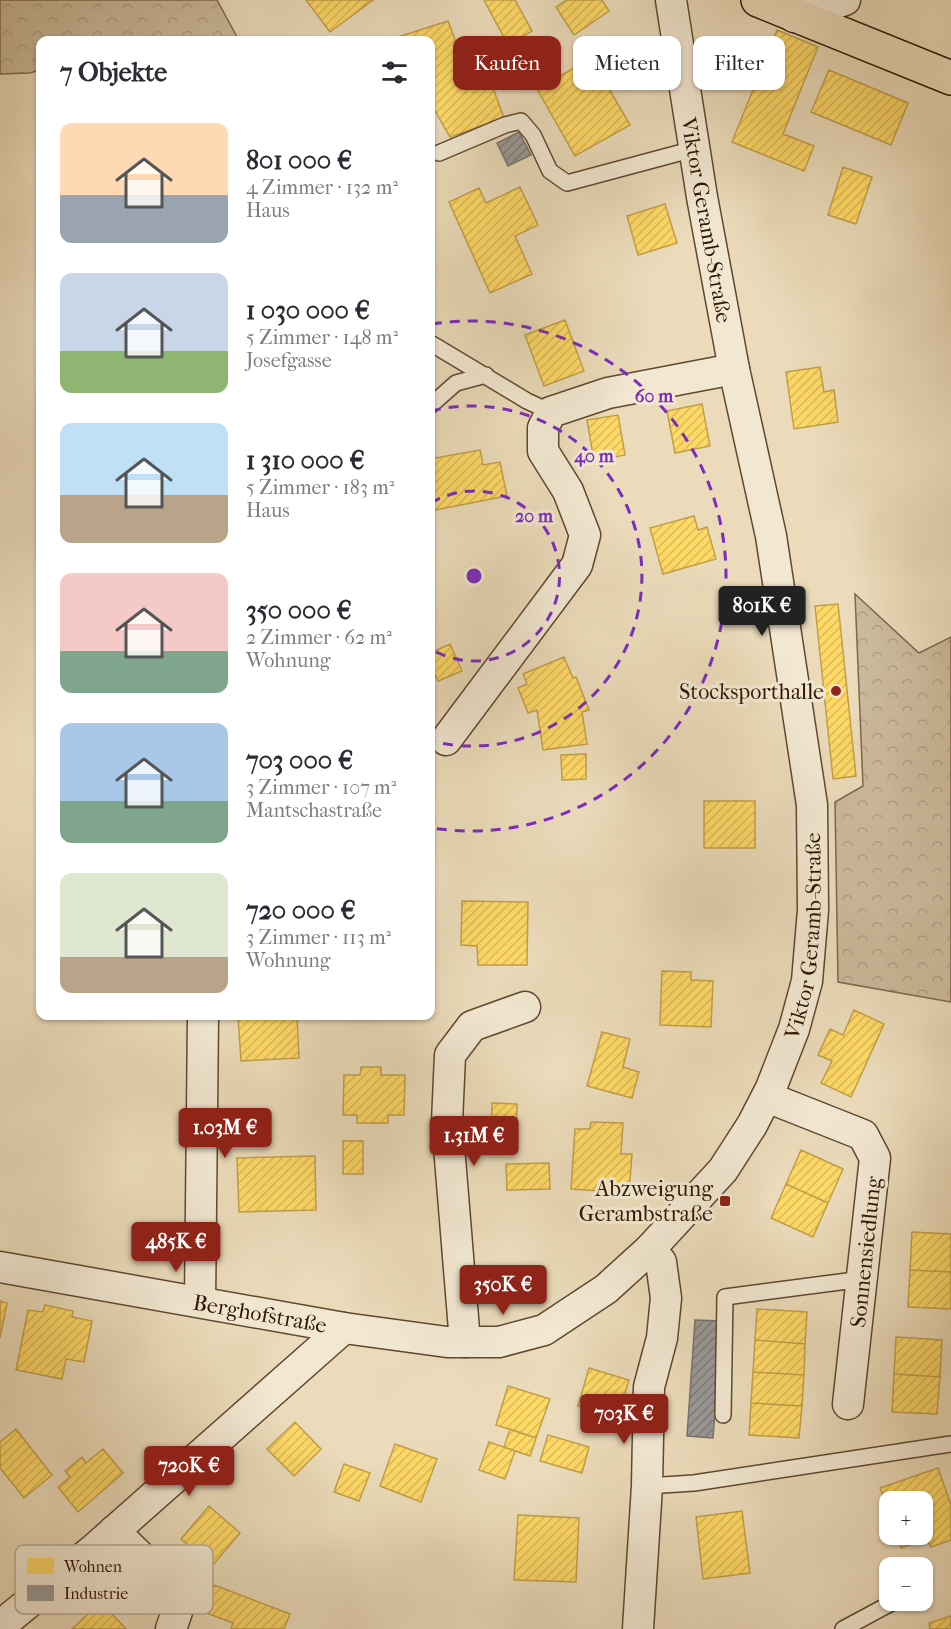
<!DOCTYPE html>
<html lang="de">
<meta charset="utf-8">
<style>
:root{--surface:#fff;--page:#f7f7f7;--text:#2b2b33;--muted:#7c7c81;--accent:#8f2418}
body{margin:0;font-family:"IM FELL French Canon",serif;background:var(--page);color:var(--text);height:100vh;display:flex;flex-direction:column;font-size:22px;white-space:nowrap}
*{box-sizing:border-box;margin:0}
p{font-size:20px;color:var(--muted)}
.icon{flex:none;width:33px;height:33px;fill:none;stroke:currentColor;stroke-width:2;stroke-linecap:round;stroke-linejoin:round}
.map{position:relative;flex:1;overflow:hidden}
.sheet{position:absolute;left:36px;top:36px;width:399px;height:984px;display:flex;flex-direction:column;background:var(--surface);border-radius:12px;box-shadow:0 2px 4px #0004}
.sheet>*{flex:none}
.guide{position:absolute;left:453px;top:36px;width:408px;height:54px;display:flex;gap:12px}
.controls{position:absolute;left:879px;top:1491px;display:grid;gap:12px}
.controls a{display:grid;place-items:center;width:54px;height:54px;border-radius:12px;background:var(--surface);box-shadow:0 2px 4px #0004;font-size:30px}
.price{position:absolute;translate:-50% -51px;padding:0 14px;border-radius:6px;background:var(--accent);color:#fff;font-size:20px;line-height:39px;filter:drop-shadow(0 2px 3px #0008)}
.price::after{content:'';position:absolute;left:50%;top:36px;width:18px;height:14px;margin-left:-9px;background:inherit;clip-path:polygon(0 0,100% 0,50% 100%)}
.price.on{background:#222;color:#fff}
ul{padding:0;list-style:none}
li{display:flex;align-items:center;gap:18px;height:150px;padding:0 24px}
li span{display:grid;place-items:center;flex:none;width:168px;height:120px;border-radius:12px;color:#555}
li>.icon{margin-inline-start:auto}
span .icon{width:72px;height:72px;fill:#fffc;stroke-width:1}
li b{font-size:26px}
h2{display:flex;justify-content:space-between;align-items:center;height:72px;padding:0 24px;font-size:26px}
.pill{padding:0 21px;border-radius:12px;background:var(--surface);box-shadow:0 2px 4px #0004;font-size:21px;line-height:54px}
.pill.on{background:var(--accent);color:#fff}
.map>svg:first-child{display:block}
</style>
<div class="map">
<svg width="951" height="1629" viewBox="0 0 951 1629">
<defs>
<pattern id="forest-crowns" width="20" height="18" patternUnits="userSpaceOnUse" patternTransform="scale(1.5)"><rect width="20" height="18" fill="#cbba9b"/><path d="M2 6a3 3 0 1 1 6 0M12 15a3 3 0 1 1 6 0" fill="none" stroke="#af9f84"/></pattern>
<pattern id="homes-hatch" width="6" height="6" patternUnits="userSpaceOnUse" patternTransform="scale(1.5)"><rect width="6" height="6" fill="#ffd966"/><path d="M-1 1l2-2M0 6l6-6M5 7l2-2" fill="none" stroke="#dbba57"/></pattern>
<pattern id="industry-hatch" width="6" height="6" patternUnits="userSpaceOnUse" patternTransform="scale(1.5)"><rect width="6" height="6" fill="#999"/><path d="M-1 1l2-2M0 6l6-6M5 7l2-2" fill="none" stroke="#7d7c7b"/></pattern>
</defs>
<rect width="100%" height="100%" fill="#ebdbba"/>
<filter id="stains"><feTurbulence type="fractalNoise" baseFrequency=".00333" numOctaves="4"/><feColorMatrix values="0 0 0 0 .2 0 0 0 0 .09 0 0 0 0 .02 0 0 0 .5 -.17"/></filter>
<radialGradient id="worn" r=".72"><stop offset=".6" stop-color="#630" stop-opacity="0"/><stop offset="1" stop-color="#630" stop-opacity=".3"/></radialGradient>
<!-- forest -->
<path fill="url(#forest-crowns)" stroke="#7d684e" stroke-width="1.5" d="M 0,0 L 217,0 L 237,37 L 233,40 L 40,40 L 40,70 L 30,73 L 0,74 Z
M 855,594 L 919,653 L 951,637 L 951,1002 L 838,982 L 835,802 L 863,786 Z"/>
<!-- homes -->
<path fill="url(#homes-hatch)" stroke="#c19f48" stroke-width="1.5" d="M 306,0 L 373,0 L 330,32 Z
M 484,0 L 515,0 L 532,31 L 508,45 Z
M 567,0 L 602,0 L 609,11 L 574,35 L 556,7 Z
M 448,21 L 458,48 L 463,47 L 471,69 L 475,68 L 483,89 L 492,85 L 504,118 L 450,137 L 430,102 L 430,40 L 396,40 L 395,38 Z
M 777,30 L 818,47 L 783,134 L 814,146 L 804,171 L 732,142 Z
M 574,68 L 584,85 L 601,75 L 630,125 L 575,156 L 537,89 Z
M 829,70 L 908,103 L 891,145 L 811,112 Z
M 843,167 L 872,177 L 856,224 L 828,215 Z
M 520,187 L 538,225 L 515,236 L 532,274 L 490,293 L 449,202 L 479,188 L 486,203 Z
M 665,204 L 677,243 L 638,255 L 627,216 Z
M 565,320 L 584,371 L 544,386 L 525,335 Z
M 820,367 L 824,392 L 834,390 L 838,422 L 794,429 L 786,372 Z
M 702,404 L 710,446 L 675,453 L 667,411 Z
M 618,415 L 625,455 L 594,461 L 587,420 Z
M 480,450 L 483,465 L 500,462 L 507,496 L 430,511 L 430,459 Z
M 694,516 L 698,530 L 707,527 L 716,559 L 663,574 L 650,528 Z
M 838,604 L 856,776 L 833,779 L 815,606 Z
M 450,644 L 462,671 L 438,681 L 430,664 L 430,653 Z
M 564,657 L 573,678 L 576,677 L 589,710 L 582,712 L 587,744 L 543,750 L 537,710 L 528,713 L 518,688 L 527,684 L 523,674 Z
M 586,754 L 586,779 L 562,780 L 561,755 Z
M 704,801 L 755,801 L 755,848 L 704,848 Z
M 462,901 L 528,902 L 527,965 L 478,965 L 477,946 L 461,945 Z
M 662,971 L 691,972 L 691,980 L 713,981 L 711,1027 L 660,1025 Z
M 854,1010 L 884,1024 L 851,1097 L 821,1083 L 832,1061 L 818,1055 L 830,1029 L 843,1035 Z
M 238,1016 L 297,1016 L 299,1058 L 241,1061 Z
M 602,1032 L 630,1039 L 623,1067 L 639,1072 L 632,1098 L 587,1086 Z
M 361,1067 L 381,1067 L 381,1075 L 405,1075 L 404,1115 L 388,1115 L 388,1123 L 357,1123 L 357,1115 L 343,1115 L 344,1075 L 360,1075 Z
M 492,1103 L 517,1104 L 516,1146 L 491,1145 Z
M 591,1122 L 623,1123 L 621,1154 L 632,1154 L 629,1193 L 571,1189 L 575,1129 L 590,1129 Z
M 343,1141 L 363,1141 L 363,1174 L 343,1174 Z
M 801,1150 L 843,1169 L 828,1203 L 786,1184 Z
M 315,1156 L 316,1210 L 239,1212 L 237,1158 Z
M 549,1163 L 550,1189 L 507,1190 L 506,1164 Z
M 786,1184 L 828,1203 L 813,1237 L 771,1218 Z
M 912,1232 L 951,1234 L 951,1272 L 910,1270 Z
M 910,1270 L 951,1272 L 951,1309 L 908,1307 Z
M 0,1301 L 7,1303 L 0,1338 Z
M 45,1305 L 73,1311 L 72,1317 L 92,1321 L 84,1362 L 66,1359 L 62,1379 L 16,1370 L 28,1310 L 43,1312 Z
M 757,1309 L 807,1312 L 805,1344 L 755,1340 Z
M 896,1337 L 942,1340 L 940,1377 L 894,1374 Z
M 755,1340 L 805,1344 L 804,1375 L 753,1372 Z
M 589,1368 L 629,1380 L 618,1417 L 578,1406 Z
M 753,1372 L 804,1375 L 802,1406 L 751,1403 Z
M 894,1374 L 940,1377 L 937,1414 L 892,1412 Z
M 508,1386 L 550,1399 L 536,1438 L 496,1425 Z
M 751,1403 L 802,1406 L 799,1438 L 749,1435 Z
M 295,1422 L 321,1449 L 294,1476 L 267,1449 Z
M 16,1429 L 52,1475 L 24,1498 L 0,1468 L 0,1442 Z
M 510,1429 L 536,1438 L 530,1456 L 504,1447 Z
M 548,1435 L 589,1447 L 582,1473 L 540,1461 Z
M 489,1442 L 515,1451 L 505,1479 L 479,1470 Z
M 395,1444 L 437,1459 L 421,1502 L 380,1486 Z
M 103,1449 L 123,1473 L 78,1512 L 58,1487 L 70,1477 L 65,1471 L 82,1457 L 86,1463 Z
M 344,1464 L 370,1473 L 359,1501 L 334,1492 Z
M 938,1468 L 951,1505 L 951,1540 L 931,1547 L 927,1539 L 901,1548 L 896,1534 L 922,1534 L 922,1502 L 890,1502 L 890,1515 L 880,1488 Z
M 209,1506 L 240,1533 L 212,1566 L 181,1539 Z
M 742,1511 L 750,1573 L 703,1579 L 696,1517 Z
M 518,1515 L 579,1518 L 576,1582 L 514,1580 Z
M 214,1585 L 290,1614 L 284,1629 L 231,1629 L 233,1623 L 204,1612 Z
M 101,1602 L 126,1629 L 72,1629 Z
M 951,1616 L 951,1629 L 930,1629 L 929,1623 Z"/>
<!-- industry -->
<path fill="url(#industry-hatch)" stroke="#79726c" stroke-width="1.5" d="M 519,132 L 531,155 L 508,166 L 497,143 Z
M 695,1320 L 722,1321 L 713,1438 L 687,1436 Z"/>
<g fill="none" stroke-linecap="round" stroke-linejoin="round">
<defs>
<path id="lane" d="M 439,153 L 505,125 L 521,121 L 533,135 L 550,171 L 567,183 L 694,149
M 432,344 L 527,401 L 551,412
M 430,406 L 456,383 L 486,375
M 723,1415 L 725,1297 L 863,1279
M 647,1486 L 694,1483 L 951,1444
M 843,1629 L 897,1600"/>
<g id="street">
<path d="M 794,17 L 845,0"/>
<path d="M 446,740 L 577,565 L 585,535 L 568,491 L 543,451 L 543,428 L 551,412 L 608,393 L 734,369"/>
<path d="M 767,1097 L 863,1135 L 875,1158 L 848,1404"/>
<path id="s1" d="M 0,1267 L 344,1328 L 447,1342 L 499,1342 L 544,1330 L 606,1289 L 650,1249 L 723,1170 L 752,1125 L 771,1088 L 794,1029 L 807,981 L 813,910 L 812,805 L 771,536 L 734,369 L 702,197 L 671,0"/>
<path d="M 200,1302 L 203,1016"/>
<path d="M 465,1342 L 447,1122 L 450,1055 L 472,1026 L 525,1007"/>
<path d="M 114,1531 L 182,1597 L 171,1629"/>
<path d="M 0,1626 L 94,1549 L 344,1328"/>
<path d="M 638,1629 L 647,1486 L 649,1387 L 662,1338 L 666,1298 L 661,1262 L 650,1249"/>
</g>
<path id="primary" d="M 758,0 L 951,78"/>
</defs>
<!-- lane casing -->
<use href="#lane" stroke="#5e4830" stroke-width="18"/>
<!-- street casing -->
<use href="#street" stroke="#5e4830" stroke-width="33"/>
<!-- primary casing -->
<use href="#primary" stroke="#2f1702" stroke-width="36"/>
<!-- lane -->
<use href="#lane" stroke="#f2e8d2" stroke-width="15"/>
<!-- street -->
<use href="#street" stroke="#f2e8d2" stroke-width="30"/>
<!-- primary -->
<use href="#primary" stroke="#ebdbba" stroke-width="33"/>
</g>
<!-- distance rings -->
<g fill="none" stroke="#7b2cbf" stroke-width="3" stroke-dasharray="10 8">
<path d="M431 503A85 85 0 1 1 431 649"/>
<path d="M431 411A170 170 0 1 1 431 741"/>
<path d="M432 324A255 255 0 1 1 432 828"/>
</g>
<!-- markers -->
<g fill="#8f2418" stroke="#f2e8d2" stroke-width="2">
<circle cx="836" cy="691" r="6"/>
<rect x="719" y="1195" width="12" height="12" rx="3"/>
</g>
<g text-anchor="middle" stroke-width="6" stroke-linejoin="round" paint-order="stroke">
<!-- street labels -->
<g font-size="22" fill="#2f1702" stroke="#f2e8d2">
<text transform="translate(707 220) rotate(80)" y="8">Viktor Geramb-Straße</text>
<text dy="8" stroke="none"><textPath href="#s1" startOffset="1046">Viktor Geramb-Straße</textPath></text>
<text transform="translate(865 1252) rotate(-84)" y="8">Sonnensiedlung</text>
<text dy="8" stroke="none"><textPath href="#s1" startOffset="264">Berghofstraße</textPath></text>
</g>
<!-- poi labels -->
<g font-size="22" fill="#2f1702" stroke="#f2e8d2" text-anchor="end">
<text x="824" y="699">Stocksporthalle</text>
<text x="713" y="1196">Abzweigung<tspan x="713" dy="25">Gerambstraße</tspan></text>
</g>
</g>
<!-- legend -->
<rect x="15" y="1545" width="198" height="69" rx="9" fill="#f2e8d2" stroke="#b8a994" stroke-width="1.5"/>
<rect x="27" y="1558" width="27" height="16" fill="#ffd966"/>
<rect x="27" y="1585" width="27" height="16" fill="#999"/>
<g font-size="16" fill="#2f1702">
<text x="64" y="1572">Wohnen</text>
<text x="64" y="1599">Industrie</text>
</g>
<circle cx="474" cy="576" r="9" fill="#7b2cbf" stroke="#f2e8d2" stroke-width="3"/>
<g font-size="18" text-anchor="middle" font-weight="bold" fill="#7b2cbf" stroke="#f2e8d2" stroke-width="6" stroke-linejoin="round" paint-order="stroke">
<text x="654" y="402">60 m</text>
<text x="594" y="462">40 m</text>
<text x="534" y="522">20 m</text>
</g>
<rect width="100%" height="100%" filter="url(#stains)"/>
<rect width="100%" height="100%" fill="url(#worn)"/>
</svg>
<div class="controls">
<a>+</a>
<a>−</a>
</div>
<b class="price on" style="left:762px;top:637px">801K €</b>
<b class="price" style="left:225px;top:1159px">1.03M €</b>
<b class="price" style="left:474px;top:1167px">1.31M €</b>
<b class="price" style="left:176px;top:1273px">485K €</b>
<b class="price" style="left:503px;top:1316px">350K €</b>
<b class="price" style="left:624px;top:1445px">703K €</b>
<b class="price" style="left:189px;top:1497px">720K €</b>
<div class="guide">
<a class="pill on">Kaufen</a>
<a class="pill">Mieten</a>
<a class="pill">Filter</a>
</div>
<section class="sheet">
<h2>7 Objekte<svg class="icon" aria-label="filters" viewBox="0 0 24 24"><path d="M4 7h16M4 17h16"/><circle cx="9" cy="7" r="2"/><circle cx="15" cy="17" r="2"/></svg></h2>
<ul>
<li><span style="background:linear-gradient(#ffd9b3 60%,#9aa5b1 0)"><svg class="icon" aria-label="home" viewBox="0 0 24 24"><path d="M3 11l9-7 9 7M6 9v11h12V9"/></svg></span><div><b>801 000 €</b><p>4 Zimmer · 132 m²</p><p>Haus</p></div></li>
<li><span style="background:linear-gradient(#c9d6e8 65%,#8fb573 0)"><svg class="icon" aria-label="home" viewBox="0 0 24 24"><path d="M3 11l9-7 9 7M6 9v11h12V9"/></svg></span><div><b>1 030 000 €</b><p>5 Zimmer · 148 m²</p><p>Josefgasse</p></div></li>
<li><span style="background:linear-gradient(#bfe0f5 60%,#b9a48a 0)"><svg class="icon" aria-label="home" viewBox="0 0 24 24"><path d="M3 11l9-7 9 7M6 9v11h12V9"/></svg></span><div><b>1 310 000 €</b><p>5 Zimmer · 183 m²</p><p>Haus</p></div></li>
<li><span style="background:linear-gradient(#f6c9c9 65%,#7fa58c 0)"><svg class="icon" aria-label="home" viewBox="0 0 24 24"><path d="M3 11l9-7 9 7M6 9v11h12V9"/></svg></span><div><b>350 000 €</b><p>2 Zimmer · 62 m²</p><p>Wohnung</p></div></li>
<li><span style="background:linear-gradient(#a9c7e8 65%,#7fa58c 0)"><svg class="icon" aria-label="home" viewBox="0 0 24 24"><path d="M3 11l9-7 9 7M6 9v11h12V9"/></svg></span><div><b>703 000 €</b><p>3 Zimmer · 107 m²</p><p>Mantschastraße</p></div></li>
<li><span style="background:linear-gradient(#dfe7d0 70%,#b9a48a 0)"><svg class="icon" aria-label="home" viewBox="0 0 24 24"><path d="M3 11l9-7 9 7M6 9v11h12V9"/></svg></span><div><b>720 000 €</b><p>3 Zimmer · 113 m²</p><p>Wohnung</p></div></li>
</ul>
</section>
</div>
